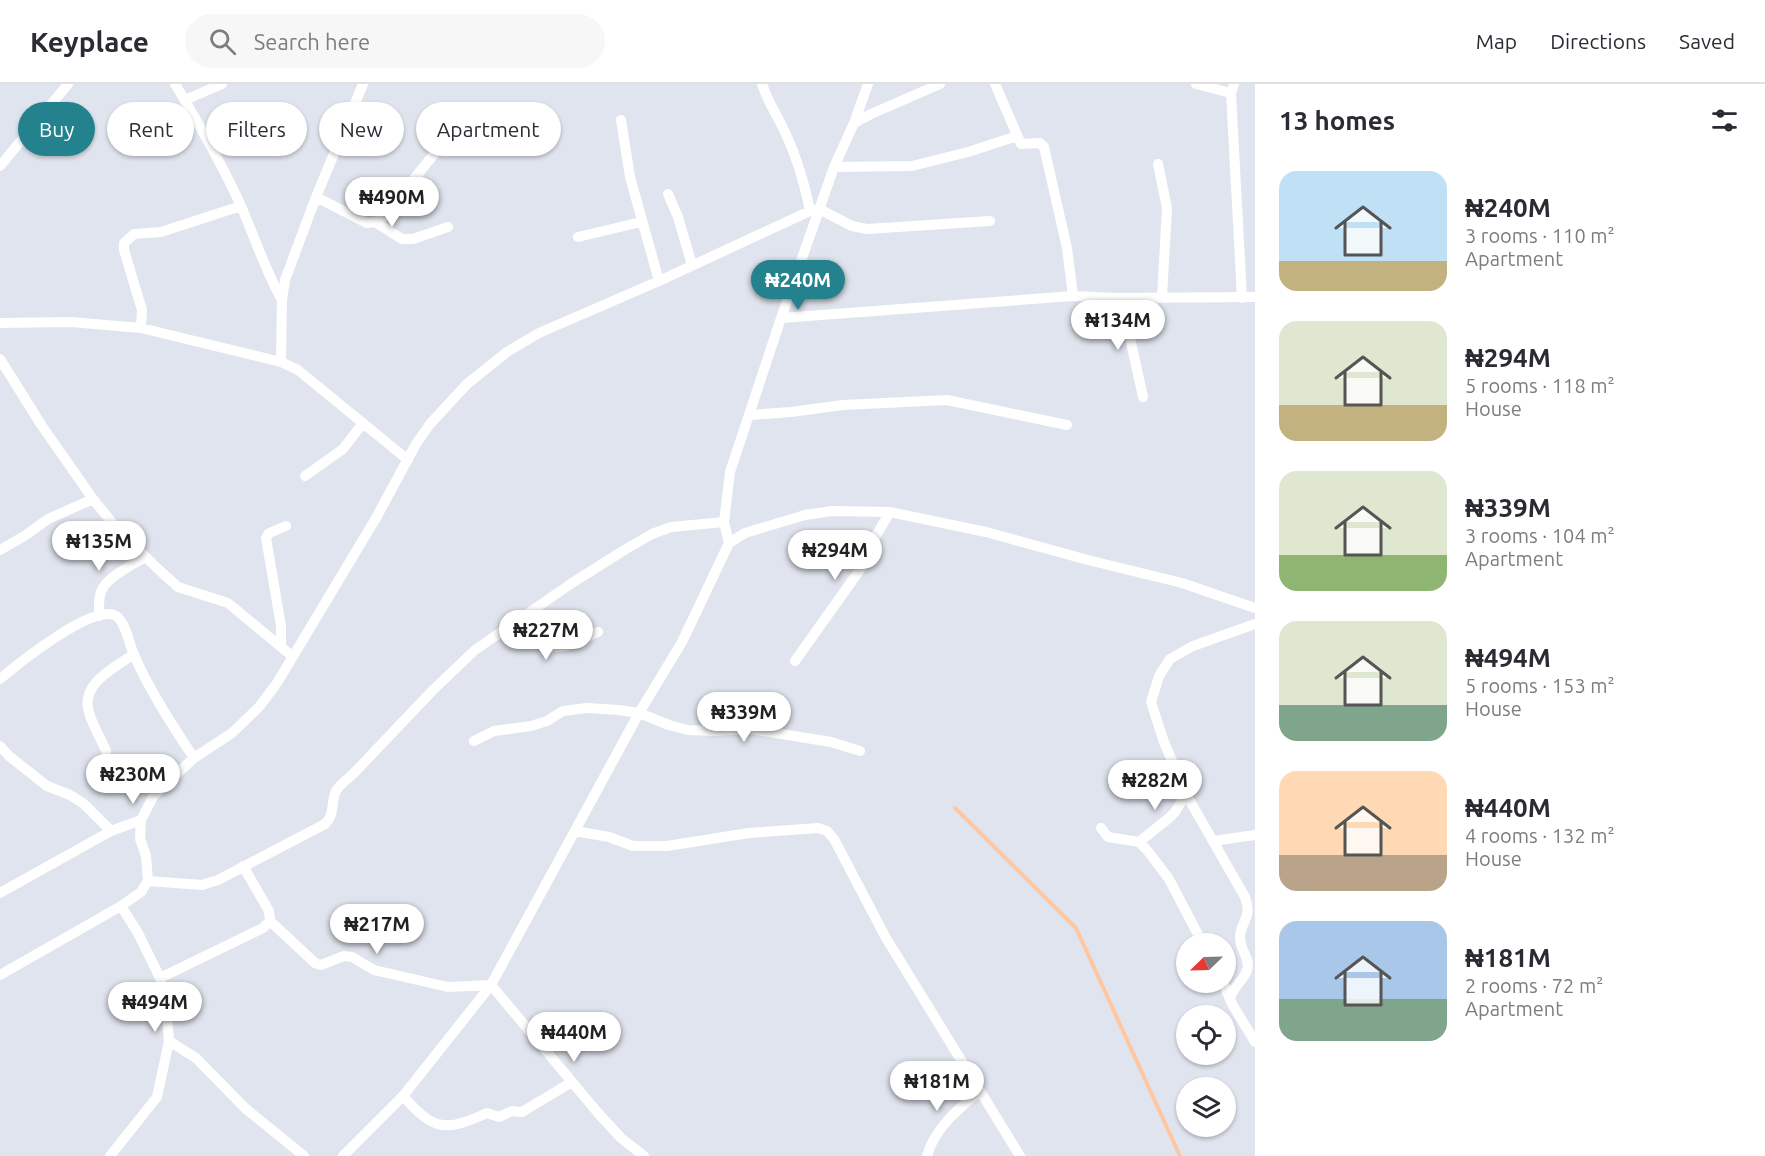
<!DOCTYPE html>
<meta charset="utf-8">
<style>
:root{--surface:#fff;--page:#f7f7f7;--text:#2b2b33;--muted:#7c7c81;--line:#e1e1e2;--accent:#23828d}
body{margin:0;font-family:Ubuntu,sans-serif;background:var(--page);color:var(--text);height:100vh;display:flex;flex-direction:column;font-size:22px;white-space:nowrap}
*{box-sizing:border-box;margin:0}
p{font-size:20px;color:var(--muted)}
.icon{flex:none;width:33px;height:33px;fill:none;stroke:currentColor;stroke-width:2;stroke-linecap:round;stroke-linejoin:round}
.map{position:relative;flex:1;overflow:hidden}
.details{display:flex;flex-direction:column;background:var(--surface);width:510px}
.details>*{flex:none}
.banner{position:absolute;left:18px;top:18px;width:570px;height:54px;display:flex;gap:12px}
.needle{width:39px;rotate:247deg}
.buttons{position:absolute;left:1176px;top:849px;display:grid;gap:12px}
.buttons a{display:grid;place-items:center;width:60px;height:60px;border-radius:50%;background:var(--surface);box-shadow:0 2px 4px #0004;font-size:30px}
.price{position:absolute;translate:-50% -51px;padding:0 14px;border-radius:21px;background:#fff;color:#222;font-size:20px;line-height:39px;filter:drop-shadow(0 2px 3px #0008)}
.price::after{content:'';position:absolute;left:50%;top:36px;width:18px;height:14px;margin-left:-9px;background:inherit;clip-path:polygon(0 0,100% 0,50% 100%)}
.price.current{background:var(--accent);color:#fff}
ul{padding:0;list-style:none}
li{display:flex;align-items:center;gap:18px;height:150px;padding:0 24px}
li span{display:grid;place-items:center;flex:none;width:168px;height:120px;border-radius:18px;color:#555}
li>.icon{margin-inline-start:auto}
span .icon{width:72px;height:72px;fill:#fffc;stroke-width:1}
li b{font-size:26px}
h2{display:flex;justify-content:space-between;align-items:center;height:72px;padding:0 24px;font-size:26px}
.tag{padding:0 21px;border-radius:27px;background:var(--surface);box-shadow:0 2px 4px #0004;font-size:21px;line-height:54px}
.tag.current{background:var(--accent);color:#fff}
header{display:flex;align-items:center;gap:36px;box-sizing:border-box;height:84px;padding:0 30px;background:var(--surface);border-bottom:2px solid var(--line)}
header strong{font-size:28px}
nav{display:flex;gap:33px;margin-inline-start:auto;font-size:21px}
.search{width:420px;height:54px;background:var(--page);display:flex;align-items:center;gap:15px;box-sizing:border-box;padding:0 21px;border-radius:33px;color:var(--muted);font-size:22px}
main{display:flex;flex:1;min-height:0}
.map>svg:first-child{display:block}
</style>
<header>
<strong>Keyplace</strong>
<div class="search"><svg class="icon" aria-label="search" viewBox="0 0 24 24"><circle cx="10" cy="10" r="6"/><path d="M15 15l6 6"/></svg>Search here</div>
<nav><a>Map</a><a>Directions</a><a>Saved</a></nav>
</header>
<main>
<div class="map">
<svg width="1255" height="1072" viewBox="0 0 1255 1072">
<rect width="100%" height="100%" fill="#e0e4ee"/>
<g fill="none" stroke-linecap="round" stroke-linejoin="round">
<!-- stream -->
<path stroke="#ffc79f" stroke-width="4" d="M 955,724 L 1076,844 L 1180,1072"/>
<!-- street -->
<path stroke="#fff" stroke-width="10" d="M 175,0 C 199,40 222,80 241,122 C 255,154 265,186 282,216
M 762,0 C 767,15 773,25 780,38 C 794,65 804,97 810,127
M 995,0 L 1021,60 L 1040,59 L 1044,63 L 1067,164 L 1073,212
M 1196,0 L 1231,9
M 1234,0 L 1231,9 L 1242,214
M 185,16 L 222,0
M 621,36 L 630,93 L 659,197
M 854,39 L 871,30 L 940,0
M 1158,80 L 1167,124 L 1162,213
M 0,82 L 68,0
M 834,83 L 912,82 L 968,68 L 1017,52
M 668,110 L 678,133 L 692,181
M 316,113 L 367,139 L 375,138 L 382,134 L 439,64
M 375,138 L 402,155 L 413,155 L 448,143
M 578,153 L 641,138
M 1116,214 L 1127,240 L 1143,313
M 781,234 L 1073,212 L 1116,214 L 1255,213
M 0,239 L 71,238 L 141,244 L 281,278 L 298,286 L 408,376
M 141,244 L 142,226 L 124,166 L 124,159 L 134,150 L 161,148 L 241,122
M 0,275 L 42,342 L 93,415 L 118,446 L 157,484 L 178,503 L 228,519 L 292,572
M 281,278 L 282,216 L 285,196 L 316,113 L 363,0
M 750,331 L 791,328 L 843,321 L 947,316 L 1067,341
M 305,392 L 343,365 L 363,339
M 729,459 L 724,438 L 730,388 L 781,234 L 834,83 L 854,39 L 868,0
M 0,466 L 26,451 L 48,435 L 93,415
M 535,525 L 540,558 C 562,570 577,557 598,548
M 99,532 C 99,523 98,511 103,504 C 109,492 134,480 145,473
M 281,563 L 281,542 L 266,454 L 269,449 L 286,442
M 795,577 L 859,487 L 872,466 L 874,455 L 890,428
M 0,595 C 19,579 90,522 114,531 C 125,534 129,560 134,571 C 150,607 172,641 194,674
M 474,657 L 494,647 L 531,642 L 547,637 L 563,627 L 586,624 L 619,626 L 639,629 L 669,641 L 688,646 L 715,647 L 750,645 L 831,658 L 860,667
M 0,662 L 9,672 L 47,702 L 70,711 L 84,720 L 111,747
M 106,667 C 101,654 92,641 89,628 C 80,600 114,584 134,570
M 1101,744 L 1108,753 L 1139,758 L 1147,766 L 1169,795 L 1203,860
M 575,747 L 609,753 L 633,762 L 667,762 L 749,749 L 818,744 L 827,747 L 834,755 L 886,854 L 1020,1072
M 1213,757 L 1255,751
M 1139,758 L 1169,734 L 1175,728 L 1186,710
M 148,797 L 202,801 L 218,796 L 325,740 C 336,729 330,719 336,707 C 340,700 348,695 354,689 L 433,606 L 475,566 L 572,499 L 626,465 L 652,450 L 671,443 L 724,438
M 0,809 L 111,747 L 141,736
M 270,837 L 315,879 L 321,881 L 344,872 L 352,873 L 374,886 L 448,903 L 491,901 L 598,1029 L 621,1054 L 644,1072
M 0,891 L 121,822 L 141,808 L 148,797 L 146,772 L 140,755 L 141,736 L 154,711 L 194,674 L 232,649 L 259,623 L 277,599 L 376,434 L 416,360 L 430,340 L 467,300 L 507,268 L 539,249 L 659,197 L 810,127 L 819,125 L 852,142 L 867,145 L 990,137
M 160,894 L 263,844 L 270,837 L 269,827 L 243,782
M 1223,898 L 1232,920 L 1255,958
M 1230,915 C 1232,903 1244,897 1247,886 C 1251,875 1240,866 1240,854 C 1240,837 1253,835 1245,813 L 1186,710 L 1164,658 L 1151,618 L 1159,592 L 1170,575 L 1193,562 L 1255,540
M 169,957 L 196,974 L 245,1024 L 304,1072
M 403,1012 C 434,1047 445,1048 487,1029 L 499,1033 L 512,1027 L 522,1028 L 572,998
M 110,1072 L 157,1013 L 169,957 L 166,920 L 160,894 L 138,849 L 121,822
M 343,1072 L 403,1012 L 491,901 L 639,629 L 682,558 L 729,459 L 745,449 L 805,431 L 832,427 L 890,428 L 986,448 L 1088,476 L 1182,499 L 1255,524
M 927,1072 C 934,1045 959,1024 980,1007"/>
</g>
</svg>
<div class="buttons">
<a><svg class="needle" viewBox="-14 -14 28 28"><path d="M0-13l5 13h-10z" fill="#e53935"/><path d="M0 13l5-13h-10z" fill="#7c7c81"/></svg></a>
<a><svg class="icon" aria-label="locate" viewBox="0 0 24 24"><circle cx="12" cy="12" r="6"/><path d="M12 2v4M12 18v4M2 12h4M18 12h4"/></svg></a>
<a><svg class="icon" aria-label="layers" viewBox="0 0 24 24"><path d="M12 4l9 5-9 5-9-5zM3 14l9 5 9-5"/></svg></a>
</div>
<b class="price" style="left:392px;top:144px">₦490M</b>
<b class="price current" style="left:798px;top:227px">₦240M</b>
<b class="price" style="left:1118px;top:267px">₦134M</b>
<b class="price" style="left:99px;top:488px">₦135M</b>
<b class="price" style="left:835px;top:497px">₦294M</b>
<b class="price" style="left:546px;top:577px">₦227M</b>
<b class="price" style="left:744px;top:659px">₦339M</b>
<b class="price" style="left:133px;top:721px">₦230M</b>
<b class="price" style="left:1155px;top:727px">₦282M</b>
<b class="price" style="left:377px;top:871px">₦217M</b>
<b class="price" style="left:155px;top:949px">₦494M</b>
<b class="price" style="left:574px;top:979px">₦440M</b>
<b class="price" style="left:937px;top:1028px">₦181M</b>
<div class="banner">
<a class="tag current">Buy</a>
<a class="tag">Rent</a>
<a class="tag">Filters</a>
<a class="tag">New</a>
<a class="tag">Apartment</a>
</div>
</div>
<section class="details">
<h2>13 homes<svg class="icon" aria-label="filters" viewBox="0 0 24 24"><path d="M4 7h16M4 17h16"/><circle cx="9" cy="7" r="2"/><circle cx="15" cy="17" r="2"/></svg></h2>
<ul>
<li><span style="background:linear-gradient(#bfe0f5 75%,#c2b280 0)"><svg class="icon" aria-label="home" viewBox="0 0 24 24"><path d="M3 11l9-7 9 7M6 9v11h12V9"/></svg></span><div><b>₦240M</b><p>3 rooms · 110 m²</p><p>Apartment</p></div></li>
<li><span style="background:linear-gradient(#dfe7d0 70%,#c2b280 0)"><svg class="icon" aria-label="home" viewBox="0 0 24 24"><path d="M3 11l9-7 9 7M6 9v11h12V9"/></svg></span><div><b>₦294M</b><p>5 rooms · 118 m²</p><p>House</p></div></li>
<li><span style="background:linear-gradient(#dfe7d0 70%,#8fb573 0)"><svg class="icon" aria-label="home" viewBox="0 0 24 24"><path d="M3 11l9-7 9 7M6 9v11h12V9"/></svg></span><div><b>₦339M</b><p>3 rooms · 104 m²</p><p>Apartment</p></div></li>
<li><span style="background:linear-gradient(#dfe7d0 70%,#7fa58c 0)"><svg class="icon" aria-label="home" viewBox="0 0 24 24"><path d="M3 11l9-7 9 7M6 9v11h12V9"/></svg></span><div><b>₦494M</b><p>5 rooms · 153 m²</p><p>House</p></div></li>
<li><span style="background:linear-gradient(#ffd9b3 70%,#b9a48a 0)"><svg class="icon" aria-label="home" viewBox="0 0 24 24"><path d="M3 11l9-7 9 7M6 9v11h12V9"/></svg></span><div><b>₦440M</b><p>4 rooms · 132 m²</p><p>House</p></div></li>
<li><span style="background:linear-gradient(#a9c7e8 65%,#7fa58c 0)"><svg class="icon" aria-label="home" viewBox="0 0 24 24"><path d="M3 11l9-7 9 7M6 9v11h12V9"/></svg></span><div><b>₦181M</b><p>2 rooms · 72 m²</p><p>Apartment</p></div></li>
</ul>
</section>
</main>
